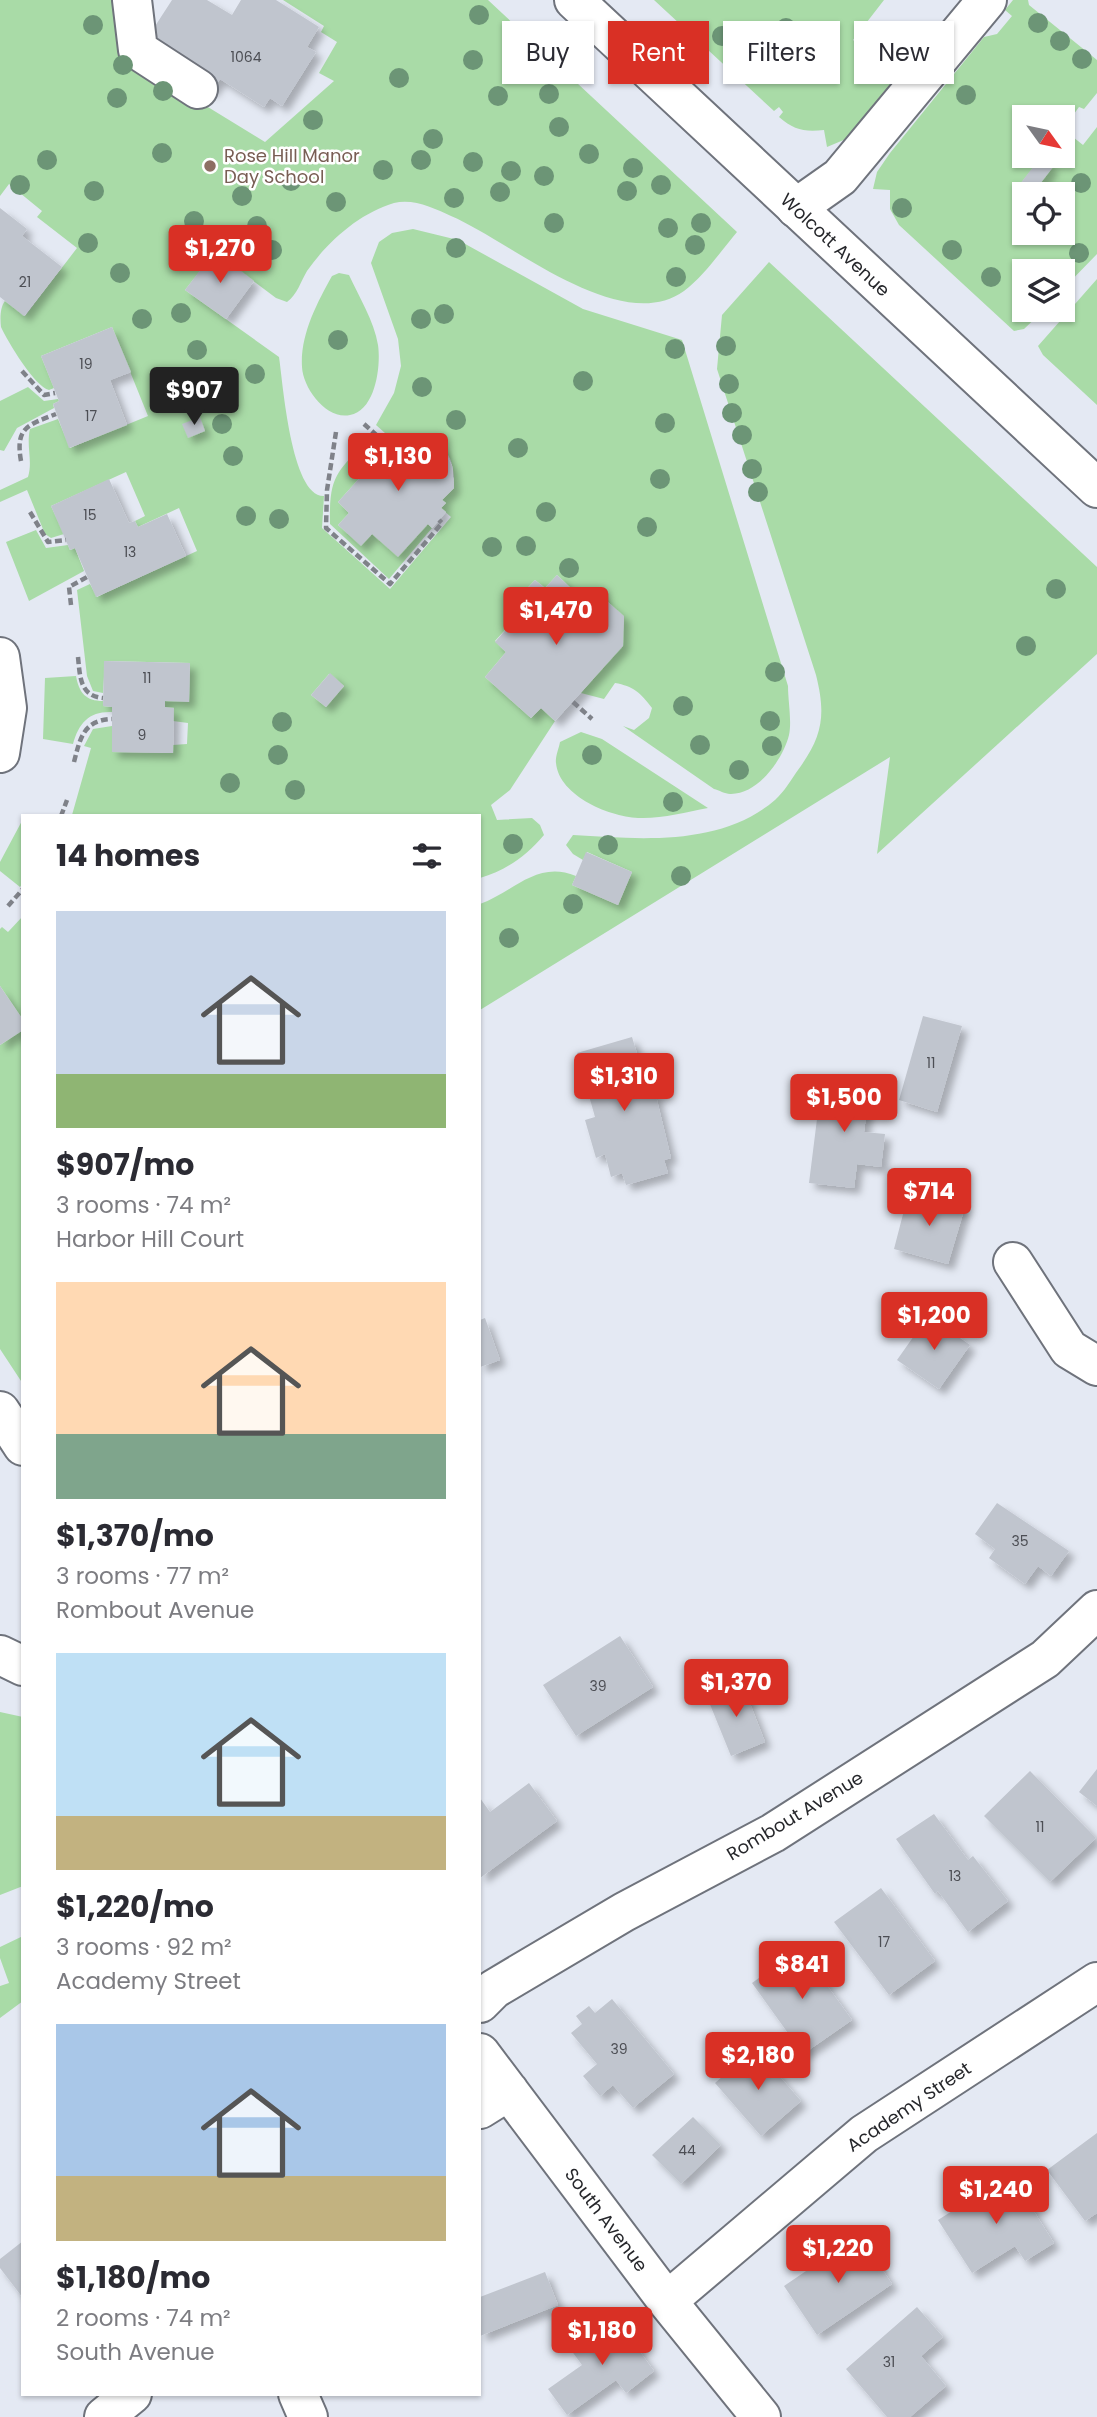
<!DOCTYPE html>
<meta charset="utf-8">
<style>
:root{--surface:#fff;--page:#f7f7f7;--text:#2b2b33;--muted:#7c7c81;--accent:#d93025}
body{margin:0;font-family:Poppins,sans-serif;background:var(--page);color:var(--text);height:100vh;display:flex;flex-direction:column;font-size:26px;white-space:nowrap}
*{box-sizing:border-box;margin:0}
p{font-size:23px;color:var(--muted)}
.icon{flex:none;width:38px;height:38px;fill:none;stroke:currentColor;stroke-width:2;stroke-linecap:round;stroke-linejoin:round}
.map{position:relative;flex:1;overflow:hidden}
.drawer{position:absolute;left:21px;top:814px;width:460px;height:1582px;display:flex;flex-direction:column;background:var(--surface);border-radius:0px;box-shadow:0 2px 5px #0004}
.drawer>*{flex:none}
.hud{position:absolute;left:502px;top:21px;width:488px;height:63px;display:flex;gap:14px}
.needle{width:46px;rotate:123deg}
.tools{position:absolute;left:1012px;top:105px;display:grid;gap:14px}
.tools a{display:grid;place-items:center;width:63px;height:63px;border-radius:0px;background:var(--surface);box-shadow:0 2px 5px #0004;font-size:35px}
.price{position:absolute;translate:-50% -60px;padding:0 16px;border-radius:7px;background:var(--accent);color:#fff;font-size:23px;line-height:46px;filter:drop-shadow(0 2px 4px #0008)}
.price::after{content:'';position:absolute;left:50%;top:42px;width:21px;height:16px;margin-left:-10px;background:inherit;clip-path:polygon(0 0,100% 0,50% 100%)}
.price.on{background:#222;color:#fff}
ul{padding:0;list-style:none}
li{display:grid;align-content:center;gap:14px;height:371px;padding:0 35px}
li span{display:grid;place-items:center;height:217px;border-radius:0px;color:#555}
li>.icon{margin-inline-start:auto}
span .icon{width:126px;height:126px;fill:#fffc;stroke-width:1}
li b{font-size:30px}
h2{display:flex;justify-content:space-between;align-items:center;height:84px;padding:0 35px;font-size:30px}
.chip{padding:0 24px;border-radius:0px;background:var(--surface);box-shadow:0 2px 5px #0004;font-size:24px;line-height:63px}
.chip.on{background:var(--accent);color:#fff}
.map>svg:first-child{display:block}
</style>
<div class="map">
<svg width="1097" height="2417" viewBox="0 0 1097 2417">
<defs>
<filter id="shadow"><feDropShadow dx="6" dy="6" stdDeviation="3.5" flood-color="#0004"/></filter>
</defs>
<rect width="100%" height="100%" fill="#e4e9f3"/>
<!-- green -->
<path fill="#a9dba7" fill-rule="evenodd" d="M 0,0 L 115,0 L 123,55 L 265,142 L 334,81 L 319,73 L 337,42 L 321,32 L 324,26 L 283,0 L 488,0 L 737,232 C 721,251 704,276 684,291 C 620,337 510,241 451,216 C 434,208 413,198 394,203 C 360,213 328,241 307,271 C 301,281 297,295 287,302 L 276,298 L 215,252 L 185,290 L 279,357 C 283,383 291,497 324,496 L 322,528 L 390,589 L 451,517 L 441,508 L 446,503 L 442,500 L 454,488 C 454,477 454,465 448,455 C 438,439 411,430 395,442 L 376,425 L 394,393 L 401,366 L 398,339 L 371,263 L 379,242 L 392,233 L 413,229 L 458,240 L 583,309 L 682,340 L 788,686 C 788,701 792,721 789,735 C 783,759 758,795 730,794 C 725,794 719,790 714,789 L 623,726 L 634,730 L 649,718 L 652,708 C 641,693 633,686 615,683 L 604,699 L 581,693 L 622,646 L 624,617 L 596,591 L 577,594 L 557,575 L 545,588 L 535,580 L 515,601 L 523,610 L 495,641 L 506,652 L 485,677 L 531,718 L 541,708 L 555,721 L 510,790 L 491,805 L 497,820 L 532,818 L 540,825 L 544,835 C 526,856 507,870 480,878 L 480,816 L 72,815 L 91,748 L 84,746 L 93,729 L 112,726 L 112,752 L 172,753 L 173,745 L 187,744 L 188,723 L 173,721 L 165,707 L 165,701 L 189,701 L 190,663 L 105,661 L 103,693 L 93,691 L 87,676 L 77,590 L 90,584 L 97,597 L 197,551 L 179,508 L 138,527 L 135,521 L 145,516 L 126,472 L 51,506 L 64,534 L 51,538 L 45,534 L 27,490 L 0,502 L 0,490 L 28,477 C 33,461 26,446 30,429 L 58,419 L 70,448 L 148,416 L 112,327 L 41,356 L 54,388 L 49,390 C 35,387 8,342 1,327 C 0,319 0,307 5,301 L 25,316 L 77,248 L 37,217 L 42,211 L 9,184 L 0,196 ZM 329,674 L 344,686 L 326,707 L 311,695 Z
M 654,0 L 884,0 L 853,40 L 899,75 L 846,139 L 827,147 L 824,130 C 804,132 794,130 779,117 L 783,112 L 779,107 L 774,111 Z
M 1013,0 L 1028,0 L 1029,5 L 1097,60 L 1097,93 L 1084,109 L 1079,107 L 1063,129 L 1083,145 L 1097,127 L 1097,254 L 1062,290 L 1062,271 L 1024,271 L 1024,310 L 1044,310 L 1024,329 L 1014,331 L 899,225 L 890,209 L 890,190 L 873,189 L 877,172 L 890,153 L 984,37 L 997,34 L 1012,16 L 1005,10 ZM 1024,117 L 1062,117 L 1062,156 L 1024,156 ZM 1041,158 L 1052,168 L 1032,194 L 1062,194 L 1062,233 L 1024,233 L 1024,202 L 1013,193 Z
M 769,262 L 1097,567 L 1097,654 L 877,854 L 890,757 L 480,1010 L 480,904 C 515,891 537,860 576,876 L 572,885 L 618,905 L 632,872 L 587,852 L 583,860 L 573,854 L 566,845 L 573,835 C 640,839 720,847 775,800 C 784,792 791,780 798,770 C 823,736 826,715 816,675 L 717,369 L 722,315 Z
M 339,273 L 349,275 C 359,297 374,321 378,345 C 381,365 376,410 350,415 C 326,420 303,388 302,367 C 300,335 317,303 332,276 Z
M 1097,279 L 1097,405 L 1043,355 L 1038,346 Z
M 28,387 L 44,401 L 58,399 L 59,401 L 53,404 L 54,408 L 17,428 L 4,451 L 0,450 L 0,401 Z
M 369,438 L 374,444 L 357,464 L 365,472 L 338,502 L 349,513 L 338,525 L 361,545 L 372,534 L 428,524 L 432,528 L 389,579 L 330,524 C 329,474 337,473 369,438 Z
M 36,530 L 46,548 L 68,545 L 70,550 L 75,548 L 84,571 L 29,601 L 6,542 Z
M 76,676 C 79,693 86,701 103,701 L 103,706 L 112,707 L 112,712 C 90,711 79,722 73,744 L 43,739 L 45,678 Z
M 581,732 L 602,739 L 708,808 C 687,812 664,818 643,818 C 614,819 559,797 556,763 C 555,757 559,748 560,742 Z
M 23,819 L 23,883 L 20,887 L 0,871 L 0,862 Z
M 23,916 L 23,1020 L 0,986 L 0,929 L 2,927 L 8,932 Z
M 23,1030 L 23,1384 L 0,1349 L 0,1045 Z
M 0,1712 L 23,1717 L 23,1886 L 0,1895 Z
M 23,1936 L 23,2001 L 0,2018 L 0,1986 L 9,1983 L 0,1958 L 0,1947 Z"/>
<!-- building -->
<path fill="#c0c5ce" filter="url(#shadow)" d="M 172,0 L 207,0 L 232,15 L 241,0 L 276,0 L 319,27 L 307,47 L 316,52 L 282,106 L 270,98 L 264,107 L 220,79 L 211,92 L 148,37 Z
M 1040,158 L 1053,167 L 1032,194 L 1024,194 L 1024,202 L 1013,193 Z
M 0,208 L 27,229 L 22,236 L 62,267 L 24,316 L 0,297 Z
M 215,251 L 254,281 L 226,319 L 185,290 Z
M 112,327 L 131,372 L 110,380 L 127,425 L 69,448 L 53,404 L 59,401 L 41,356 Z
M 200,417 L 205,431 L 188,438 L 182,424 Z
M 408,436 L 431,440 L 441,446 L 452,466 L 454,488 L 442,500 L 446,503 L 441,508 L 446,512 L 432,528 L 428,524 L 398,557 L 372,534 L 361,546 L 338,525 L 349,513 L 338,502 L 365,472 L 357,464 L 374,444 L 387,454 L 398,439 Z
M 109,479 L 129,523 L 135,521 L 138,527 L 167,514 L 186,556 L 96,597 L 75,548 L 70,550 L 51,506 Z
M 557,575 L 577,594 L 595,591 L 624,616 L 623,646 L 555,721 L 541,708 L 531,718 L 485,677 L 506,652 L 495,642 L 523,610 L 515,602 L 535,580 L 545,588 Z
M 104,661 L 190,663 L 189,702 L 165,701 L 165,707 L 174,708 L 173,753 L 112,752 L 112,707 L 103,706 Z
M 330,673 L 344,686 L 326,707 L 311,695 Z
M 586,852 L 632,872 L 618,905 L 572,885 Z
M 0,986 L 23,1020 L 23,1030 L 0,1045 Z
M 923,1016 L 962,1026 L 937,1112 L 899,1100 Z
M 632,1037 L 649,1094 L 655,1092 L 671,1158 L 664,1160 L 668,1173 L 626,1185 L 622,1173 L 611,1177 L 605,1154 L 596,1158 L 585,1120 L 595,1117 L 577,1053 Z
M 829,1074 L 871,1079 L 864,1132 L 885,1134 L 881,1167 L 857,1164 L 854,1188 L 809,1183 L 820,1095 L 826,1096 Z
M 909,1191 L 965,1207 L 948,1264 L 894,1249 Z
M 928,1316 L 970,1345 L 939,1389 L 897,1360 Z
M 485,1318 L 500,1360 L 480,1367 L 480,1320 Z
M 997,1503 L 1069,1551 L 1051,1576 L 1038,1566 L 1025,1584 L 989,1558 L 995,1549 L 975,1534 Z
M 620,1636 L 653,1687 L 576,1736 L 543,1685 Z
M 742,1683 L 765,1742 L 731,1756 L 707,1697 Z
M 1097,1769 L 1097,1806 L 1079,1792 Z
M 1030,1771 L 1096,1838 L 1050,1882 L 984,1816 Z
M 529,1783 L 557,1821 L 480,1878 L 480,1798 L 490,1812 Z
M 934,1814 L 968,1860 L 973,1856 L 1008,1901 L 968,1932 L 938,1891 L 935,1894 L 896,1839 Z
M 881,1888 L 935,1961 L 889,1995 L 834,1922 Z
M 800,1948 L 852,2020 L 803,2054 L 752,1983 Z
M 612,1999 L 674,2074 L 633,2108 L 613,2085 L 600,2096 L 583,2076 L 597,2064 L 571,2033 L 582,2024 L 576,2016 L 589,2006 L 595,2013 Z
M 755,2048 L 801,2101 L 761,2136 L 715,2083 Z
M 693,2117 L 721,2145 L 681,2184 L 652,2155 Z
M 1097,2133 L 1097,2213 L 1085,2221 L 1047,2170 Z
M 1010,2174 L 1054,2243 L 1025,2261 L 1015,2246 L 972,2273 L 938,2220 Z
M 859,2235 L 892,2284 L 817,2335 L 784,2286 Z
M 23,2241 L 23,2298 L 0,2268 L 0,2259 Z
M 545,2272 L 558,2305 L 480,2336 L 480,2297 Z
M 917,2307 L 943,2337 L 921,2356 L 946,2386 L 910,2417 L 887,2417 L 846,2369 Z
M 615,2318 L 654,2371 L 626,2393 L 616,2380 L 567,2415 L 548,2389 L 582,2365 L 571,2350 Z"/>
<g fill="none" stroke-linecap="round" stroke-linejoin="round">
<defs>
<path id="minor" d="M 132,0 L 138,50 L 198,89
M 796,208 L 840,177 L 987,0
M 0,657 L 7,708 L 0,753
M 1013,1262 L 1069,1349 L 1097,1366
M 0,1411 L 23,1446
M 0,1655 L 23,1666
M 480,2003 L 494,1989 L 624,1912 L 773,1833 L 1045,1659 L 1097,1610
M 480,2053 L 667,2301 L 761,2417
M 480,2109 L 509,2091
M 667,2301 L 864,2134 L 1097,1982
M 298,2394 L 308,2417
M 104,2417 L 132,2394"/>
<path id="major" d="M 574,0 L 1097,488"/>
</defs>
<!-- minor casing -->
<use href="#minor" stroke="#6f737c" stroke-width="42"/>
<!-- major casing -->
<use href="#major" stroke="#6f737c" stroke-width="42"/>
<!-- path -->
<path stroke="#7f8289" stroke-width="4.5" stroke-dasharray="7 3.5" stroke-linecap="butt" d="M 22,371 L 44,395 L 55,393
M 364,424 L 391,448
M 336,432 L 327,490 L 326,528 L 390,584 L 442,523 L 439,520
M 21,461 C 15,427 28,425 56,414
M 30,512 L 48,542 L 66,540
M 71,605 L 69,587 L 87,577
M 78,657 C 80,677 80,696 103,698
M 573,702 L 592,719
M 74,762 C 80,739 83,720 112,719
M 61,816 L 67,800
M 8,906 L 23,889"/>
<!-- minor -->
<use href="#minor" stroke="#fff" stroke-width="38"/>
<!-- major -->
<use href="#major" stroke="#fff" stroke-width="38"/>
</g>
<!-- trees -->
<g fill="#6c9576">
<circle cx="479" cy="15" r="10"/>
<circle cx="1038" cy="23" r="10"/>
<circle cx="93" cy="25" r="10"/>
<circle cx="786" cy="28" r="10"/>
<circle cx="722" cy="36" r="10"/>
<circle cx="1060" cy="41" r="10"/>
<circle cx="1082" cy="59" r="10"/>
<circle cx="473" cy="60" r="10"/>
<circle cx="123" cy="65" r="10"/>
<circle cx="815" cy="66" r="10"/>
<circle cx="399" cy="78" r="10"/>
<circle cx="163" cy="91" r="10"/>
<circle cx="549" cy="94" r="10"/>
<circle cx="966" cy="95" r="10"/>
<circle cx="498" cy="96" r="10"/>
<circle cx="117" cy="98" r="10"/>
<circle cx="313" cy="120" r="10"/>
<circle cx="559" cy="127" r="10"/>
<circle cx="433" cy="139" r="10"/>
<circle cx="162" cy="153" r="10"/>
<circle cx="589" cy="154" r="10"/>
<circle cx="47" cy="160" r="10"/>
<circle cx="421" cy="160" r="10"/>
<circle cx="473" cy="162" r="10"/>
<circle cx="633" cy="168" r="10"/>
<circle cx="383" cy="170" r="10"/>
<circle cx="511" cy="171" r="10"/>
<circle cx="544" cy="176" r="10"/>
<circle cx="291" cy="181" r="10"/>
<circle cx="1081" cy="183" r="10"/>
<circle cx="20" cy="185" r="10"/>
<circle cx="661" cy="185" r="10"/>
<circle cx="94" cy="191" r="10"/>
<circle cx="627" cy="191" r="10"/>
<circle cx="500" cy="192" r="10"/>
<circle cx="242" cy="196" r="10"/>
<circle cx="454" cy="198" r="10"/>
<circle cx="336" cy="202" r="10"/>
<circle cx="902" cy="208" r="10"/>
<circle cx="194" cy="221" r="10"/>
<circle cx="554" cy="223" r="10"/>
<circle cx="701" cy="223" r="10"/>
<circle cx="257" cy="226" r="10"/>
<circle cx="668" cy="228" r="10"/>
<circle cx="88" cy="243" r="10"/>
<circle cx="219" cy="243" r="10"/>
<circle cx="695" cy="245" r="10"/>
<circle cx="456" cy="248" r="10"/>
<circle cx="272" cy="250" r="10"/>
<circle cx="952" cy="250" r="10"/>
<circle cx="1079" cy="253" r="10"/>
<circle cx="120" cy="273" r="10"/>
<circle cx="676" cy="277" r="10"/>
<circle cx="991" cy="277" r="10"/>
<circle cx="181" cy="313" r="10"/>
<circle cx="444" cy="314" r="10"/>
<circle cx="142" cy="319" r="10"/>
<circle cx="421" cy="319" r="10"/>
<circle cx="338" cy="340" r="10"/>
<circle cx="726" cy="346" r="10"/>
<circle cx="675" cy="349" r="10"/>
<circle cx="197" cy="350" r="10"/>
<circle cx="255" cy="374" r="10"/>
<circle cx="209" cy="378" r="10"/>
<circle cx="583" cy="381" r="10"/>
<circle cx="729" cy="384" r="10"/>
<circle cx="167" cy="387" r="10"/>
<circle cx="422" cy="387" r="10"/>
<circle cx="732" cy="413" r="10"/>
<circle cx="456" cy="420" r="10"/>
<circle cx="665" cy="423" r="10"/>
<circle cx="222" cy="424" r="10"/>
<circle cx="742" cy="435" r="10"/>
<circle cx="518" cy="448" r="10"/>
<circle cx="233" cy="456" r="10"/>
<circle cx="752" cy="469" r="10"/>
<circle cx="660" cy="479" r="10"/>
<circle cx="758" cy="492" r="10"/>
<circle cx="546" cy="512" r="10"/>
<circle cx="246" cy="516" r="10"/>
<circle cx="279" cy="519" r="10"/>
<circle cx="647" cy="527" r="10"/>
<circle cx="526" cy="546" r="10"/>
<circle cx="492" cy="547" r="10"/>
<circle cx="569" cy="568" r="10"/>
<circle cx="1056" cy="589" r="10"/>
<circle cx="1026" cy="646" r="10"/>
<circle cx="775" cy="672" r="10"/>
<circle cx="683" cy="706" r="10"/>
<circle cx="770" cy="721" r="10"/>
<circle cx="282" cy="722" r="10"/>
<circle cx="700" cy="745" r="10"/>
<circle cx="772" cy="746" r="10"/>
<circle cx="278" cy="755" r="10"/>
<circle cx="592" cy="755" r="10"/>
<circle cx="739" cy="770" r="10"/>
<circle cx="230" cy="783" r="10"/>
<circle cx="295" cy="790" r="10"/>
<circle cx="673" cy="802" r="10"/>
<circle cx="513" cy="844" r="10"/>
<circle cx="608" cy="845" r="10"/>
<circle cx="681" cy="876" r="10"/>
<circle cx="573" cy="904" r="10"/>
<circle cx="509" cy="938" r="10"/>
</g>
<!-- markers -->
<circle fill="#8d6e63" stroke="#fff" stroke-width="2.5" cx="210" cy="166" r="7"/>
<g text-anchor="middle" stroke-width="5" stroke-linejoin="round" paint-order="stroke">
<!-- number labels -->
<g font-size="14" fill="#4c4e54">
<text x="246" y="62">1064</text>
<text x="25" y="287">21</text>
<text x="86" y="369">19</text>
<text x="91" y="421">17</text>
<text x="90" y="520">15</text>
<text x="130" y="557">13</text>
<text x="147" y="683">11</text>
<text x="142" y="740">9</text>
<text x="931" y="1068">11</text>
<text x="1020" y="1546">35</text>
<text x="598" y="1691">39</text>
<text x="1040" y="1832">11</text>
<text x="955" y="1881">13</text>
<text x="884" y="1947">17</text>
<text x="619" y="2054">39</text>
<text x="687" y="2155">44</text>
<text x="889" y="2367">31</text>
</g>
<!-- education labels -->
<g font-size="18" fill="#785e54" stroke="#fff" text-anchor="start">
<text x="224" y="162">Rose Hill Manor<tspan x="224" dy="21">Day School</tspan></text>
</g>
<!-- street labels -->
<g font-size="18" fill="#26272b" stroke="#fff">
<text transform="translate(835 245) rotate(43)" y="6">Wolcott Avenue</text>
<text transform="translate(795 1816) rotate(-31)" y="6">Rombout Avenue</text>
<text transform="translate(909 2107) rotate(-34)" y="6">Academy Street</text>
<text transform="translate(606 2220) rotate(53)" y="6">South Avenue</text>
</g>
</g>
</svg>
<div class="tools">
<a><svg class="needle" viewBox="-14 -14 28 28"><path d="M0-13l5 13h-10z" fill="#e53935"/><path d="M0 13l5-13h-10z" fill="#7c7c81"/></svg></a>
<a><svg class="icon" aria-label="locate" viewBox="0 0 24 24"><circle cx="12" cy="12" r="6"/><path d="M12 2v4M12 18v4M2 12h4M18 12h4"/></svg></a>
<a><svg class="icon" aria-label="layers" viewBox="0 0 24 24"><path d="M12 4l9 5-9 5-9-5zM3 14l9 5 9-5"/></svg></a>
</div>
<b class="price" style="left:220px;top:285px">$1,270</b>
<b class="price on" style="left:194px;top:427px">$907</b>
<b class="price" style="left:398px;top:493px">$1,130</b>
<b class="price" style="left:556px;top:647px">$1,470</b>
<b class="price" style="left:624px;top:1113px">$1,310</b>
<b class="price" style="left:844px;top:1134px">$1,500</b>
<b class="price" style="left:929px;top:1228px">$714</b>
<b class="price" style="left:934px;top:1352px">$1,200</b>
<b class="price" style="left:736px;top:1719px">$1,370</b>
<b class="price" style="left:802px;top:2001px">$841</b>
<b class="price" style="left:758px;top:2092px">$2,180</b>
<b class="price" style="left:996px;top:2226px">$1,240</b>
<b class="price" style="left:838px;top:2285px">$1,220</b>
<b class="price" style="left:602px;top:2367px">$1,180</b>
<div class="hud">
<a class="chip">Buy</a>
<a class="chip on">Rent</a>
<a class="chip">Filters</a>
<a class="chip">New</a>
</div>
<section class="drawer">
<h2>14 homes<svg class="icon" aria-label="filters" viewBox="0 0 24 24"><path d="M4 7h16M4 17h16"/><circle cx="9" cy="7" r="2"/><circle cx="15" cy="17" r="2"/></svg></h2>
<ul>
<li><span style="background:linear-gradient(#c9d6e8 75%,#8fb573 0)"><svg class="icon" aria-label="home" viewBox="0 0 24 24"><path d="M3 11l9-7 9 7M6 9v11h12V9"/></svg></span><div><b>$907/mo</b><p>3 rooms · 74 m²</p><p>Harbor Hill Court</p></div></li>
<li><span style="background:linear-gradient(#ffd9b3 70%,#7fa58c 0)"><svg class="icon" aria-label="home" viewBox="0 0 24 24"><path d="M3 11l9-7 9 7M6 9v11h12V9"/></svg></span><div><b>$1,370/mo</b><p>3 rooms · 77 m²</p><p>Rombout Avenue</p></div></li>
<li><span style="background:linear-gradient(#bfe0f5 75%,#c2b280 0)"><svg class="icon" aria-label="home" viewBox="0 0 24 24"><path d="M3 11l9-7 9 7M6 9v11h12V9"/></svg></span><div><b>$1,220/mo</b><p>3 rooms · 92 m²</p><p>Academy Street</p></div></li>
<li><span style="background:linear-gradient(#a9c7e8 70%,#c2b280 0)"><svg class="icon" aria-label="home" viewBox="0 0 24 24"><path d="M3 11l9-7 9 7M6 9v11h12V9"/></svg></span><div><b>$1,180/mo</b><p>2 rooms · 74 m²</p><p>South Avenue</p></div></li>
</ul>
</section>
</div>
